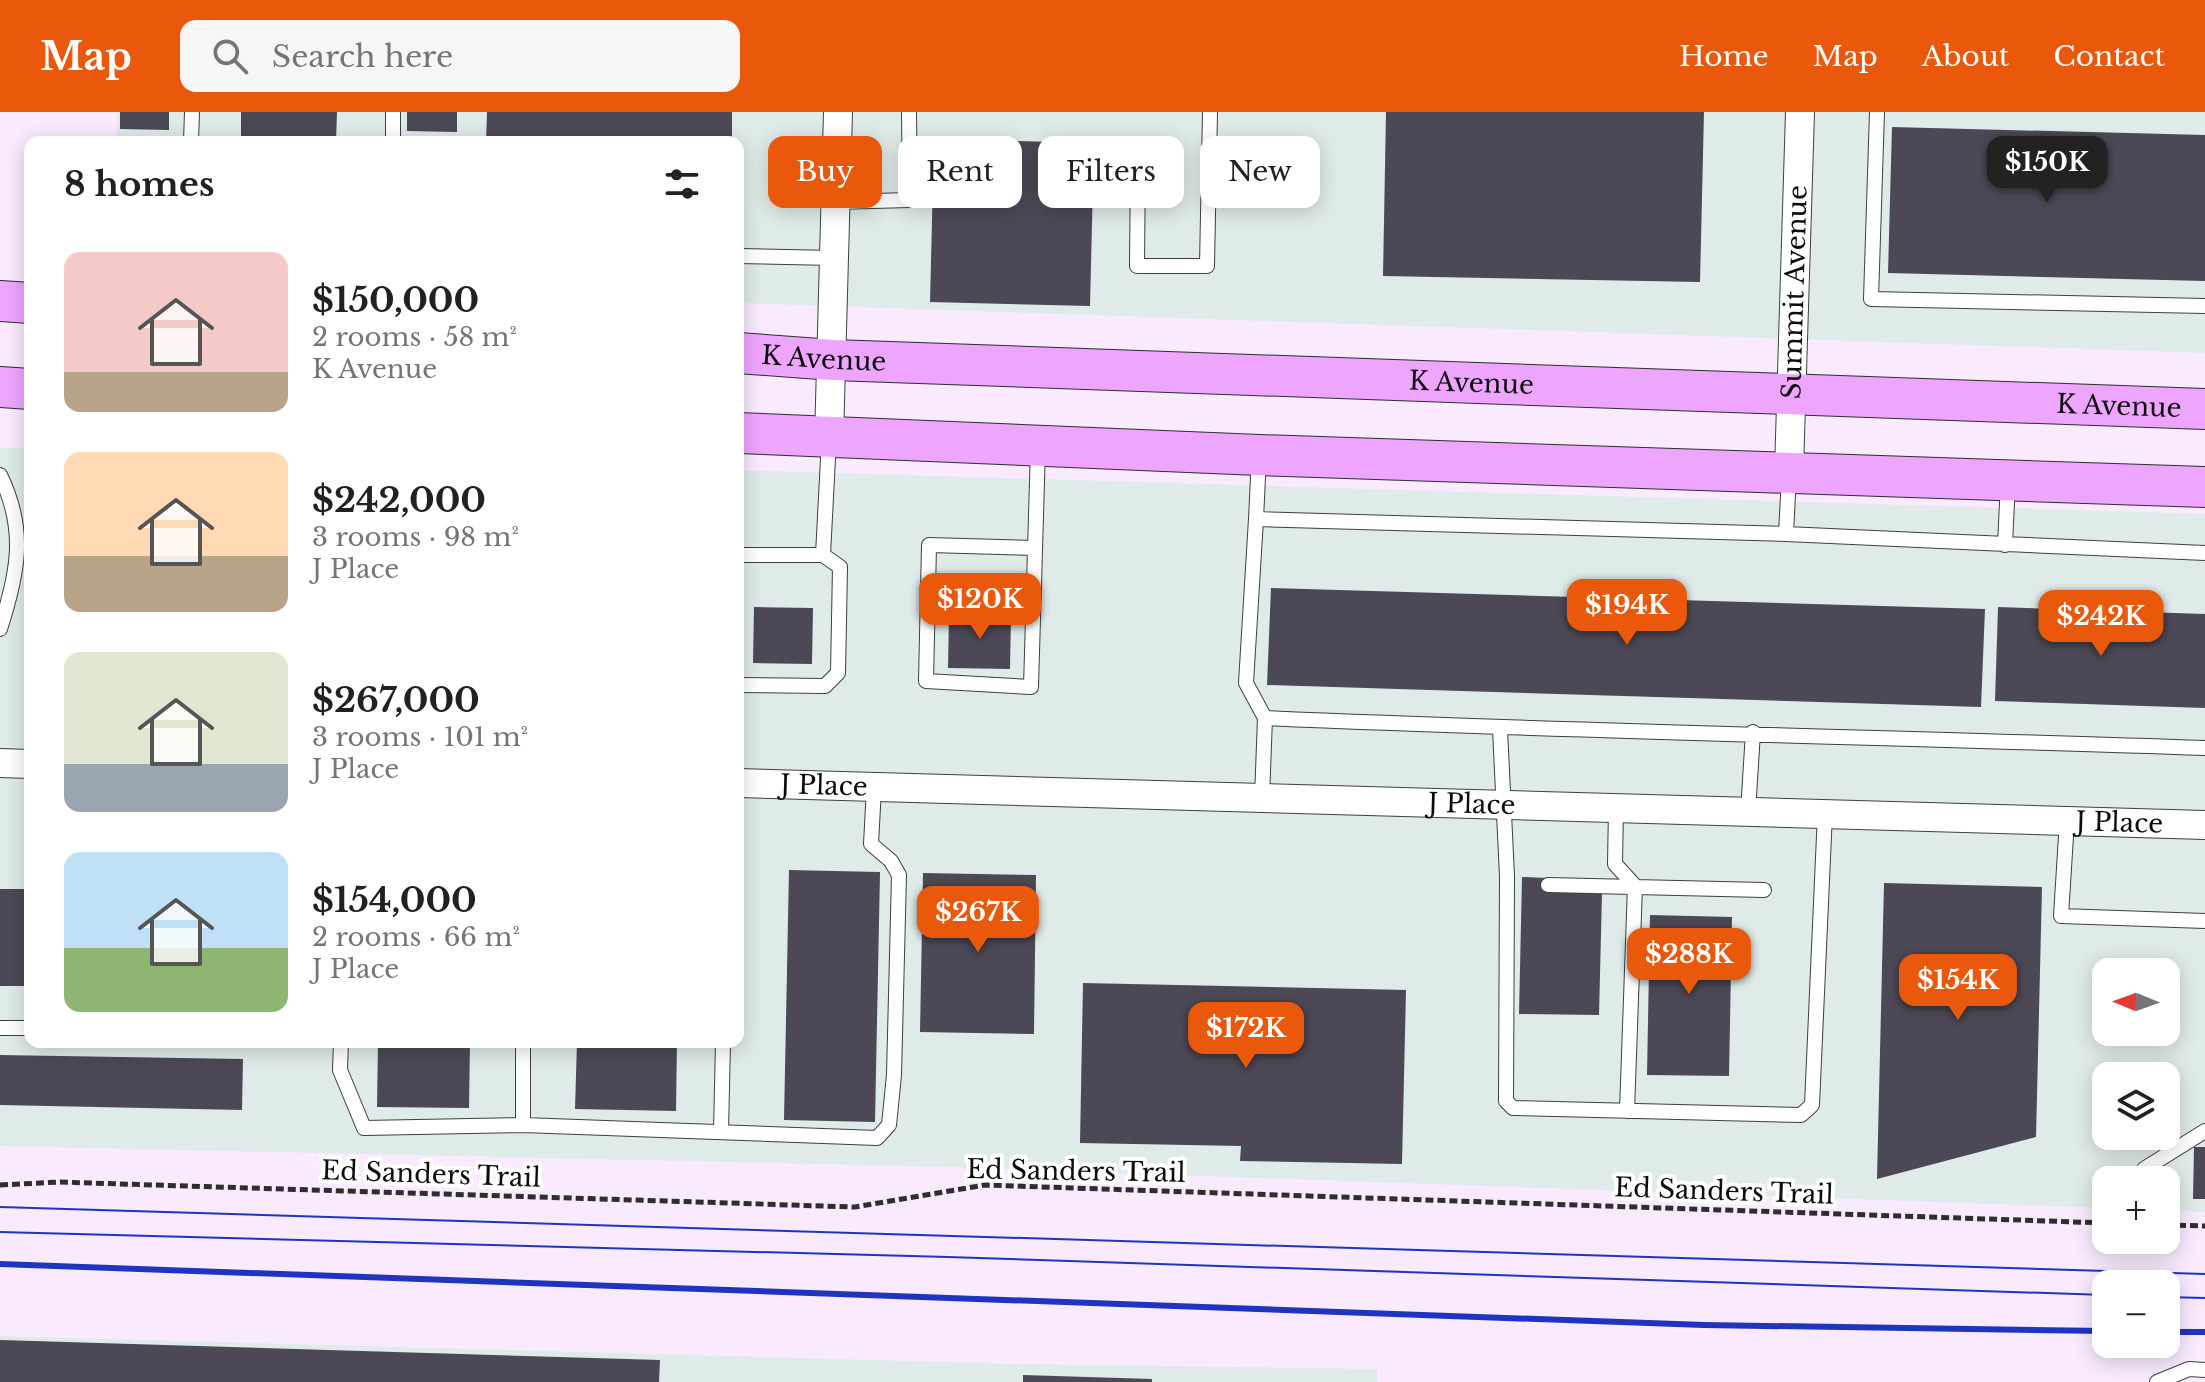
<!DOCTYPE html>
<meta charset="utf-8">
<style>
:root{--surface:#fff;--page:#f6f6f6;--text:#202124;--muted:#757577;--accent:#ea580c}
body{margin:0;font-family:"Libre Baskerville",serif;background:var(--page);color:var(--text);height:100vh;display:flex;flex-direction:column;font-size:30px;white-space:nowrap}
*{box-sizing:border-box;margin:0}
p{font-size:26px;color:var(--muted)}
.icon{flex:none;width:44px;height:44px;fill:none;stroke:currentColor;stroke-width:2;stroke-linecap:round;stroke-linejoin:round}
.map{position:relative;flex:1;overflow:hidden}
.sheet{position:absolute;left:24px;top:24px;width:720px;height:912px;display:flex;flex-direction:column;background:var(--surface);border-radius:16px;box-shadow:0 4px 20px #0003}
.sheet>*{flex:none}
.top-card{position:absolute;left:768px;top:24px;width:760px;height:72px;display:flex;gap:16px}
.needle{width:52px;rotate:271deg}
.controls{position:absolute;left:2092px;top:846px;display:grid;gap:16px}
.controls a{display:grid;place-items:center;width:88px;height:88px;border-radius:16px;background:var(--surface);box-shadow:0 4px 20px #0003;font-size:40px}
.price{position:absolute;translate:-50% -68px;padding:0 18px;border-radius:16px;background:var(--accent);color:#fff;font-size:26px;line-height:52px;filter:drop-shadow(0 2px 4px #0008)}
.price::after{content:'';position:absolute;left:50%;top:48px;width:24px;height:18px;margin-left:-12px;background:inherit;clip-path:polygon(0 0,100% 0,50% 100%)}
.price.current{background:#222;color:#fff}
ul{padding:0;list-style:none}
li{display:flex;align-items:center;gap:24px;height:200px;padding:0 40px}
li span{display:grid;place-items:center;flex:none;width:224px;height:160px;border-radius:16px;color:#555}
li>.icon{margin-inline-start:auto}
span .icon{width:96px;height:96px;fill:#fffc;stroke-width:1}
li b{font-size:34px}
h2{display:flex;justify-content:space-between;align-items:center;height:96px;padding:0 40px;font-size:34px}
.chip{padding:0 28px;border-radius:16px;background:var(--surface);box-shadow:0 4px 20px #0003;font-size:28px;line-height:72px}
.chip.current{background:var(--accent);color:#fff}
header{display:flex;align-items:center;gap:48px;box-sizing:border-box;height:112px;padding:0 40px;background:var(--accent);color:#fff}
header strong{font-size:38px}
nav{display:flex;gap:44px;margin-inline-start:auto;font-size:28px}
.search{width:560px;height:72px;background:var(--page);display:flex;align-items:center;gap:20px;box-sizing:border-box;padding:0 28px;border-radius:16px;color:var(--muted);font-size:30px}
.map>svg:first-child{display:block}
</style>
<header>
<strong>Map</strong>
<div class="search"><svg class="icon" aria-label="search" viewBox="0 0 24 24"><circle cx="10" cy="10" r="6"/><path d="M15 15l6 6"/></svg>Search here</div>
<nav><a>Home</a><a>Map</a><a>About</a><a>Contact</a></nav>
</header>
<div class="map">
<svg width="2205" height="1270" viewBox="0 0 2205 1270">
<rect width="100%" height="100%" fill="#f9eaff"/>
<!-- industrial -->
<path fill="#dfebe9" fill-rule="evenodd" d="M 117,0 L 2205,0 L 2205,241 L 738,191 L 738,30 L 117,30 Z
M 0,336 L 30,336 L 30,930 L 738,930 L 738,358 L 2205,402 L 2205,1100 L 2166,1098 L 2166,1068 L 2106,1068 L 2106,1096 L 951,1055 L 0,1034 ZM 2106,860 L 2166,860 L 2166,920 L 2106,920 ZM 2106,964 L 2166,964 L 2166,1024 L 2106,1024 Z
M 0,1224 L 1017,1252 L 1377,1257 L 1377,1270 L 0,1270 Z"/>
<!-- building -->
<path fill="#4c4855" d="M 120,0 L 169,0 L 169,18 L 120,17 Z
M 241,0 L 337,0 L 336,30 L 241,30 Z
M 407,0 L 457,0 L 457,20 L 407,19 Z
M 487,0 L 732,0 L 732,30 L 486,30 Z
M 1386,0 L 1704,0 L 1700,170 L 1383,164 Z
M 1892,15 L 2205,23 L 2205,169 L 1888,161 Z
M 934,27 L 1094,31 L 1090,194 L 930,190 Z
M 1271,476 L 1985,497 L 1981,595 L 1267,573 Z
M 754,495 L 813,496 L 812,552 L 753,551 Z
M 1998,495 L 2205,502 L 2205,596 L 1995,589 Z
M 949,501 L 1011,502 L 1010,557 L 948,556 Z
M 789,758 L 880,760 L 875,1010 L 784,1008 Z
M 923,761 L 1036,763 L 1034,922 L 920,920 Z
M 1522,765 L 1548,766 L 1547,780 L 1602,781 L 1599,903 L 1519,902 Z
M 1884,771 L 2042,775 L 2036,1025 L 1877,1067 Z
M 0,777 L 30,777 L 30,874 L 0,874 Z
M 1650,803 L 1732,805 L 1729,964 L 1647,963 Z
M 1083,871 L 1406,878 L 1402,1052 L 1240,1049 L 1241,1034 L 1080,1031 Z
M 378,930 L 470,930 L 469,996 L 377,995 Z
M 577,930 L 677,930 L 676,999 L 575,997 Z
M 0,943 L 243,947 L 242,998 L 0,993 Z
M 2194,1035 L 2205,1035 L 2205,1087 L 2193,1087 Z
M 0,1228 L 660,1248 L 659,1270 L 0,1270 Z
M 1023,1263 L 1152,1267 L 1152,1270 L 1023,1270 Z"/>
<g fill="none" stroke-linecap="round" stroke-linejoin="round">
<defs>
<path id="service" d="M 393,0 L 393,30
M 1877,0 L 1871,187 L 2205,194
M 191,30 L 192,0
M 1138,45 L 1137,154 L 1207,154 L 1210,0
M 836,90 L 910,88 L 909,0
M 738,144 L 834,146
M 1259,345 L 1256,407 L 1786,422 L 2205,441
M 0,363 C 27,418 18,461 0,517
M 1256,407 L 1246,571 L 1265,606
M 1786,422 L 1789,363
M 2005,433 L 2008,369
M 1035,436 L 929,433 L 926,569 L 1031,575 L 1038,335
M 738,443 L 823,443 L 840,455 L 838,561 L 825,574 L 738,573
M 823,443 L 829,327
M 1500,617 L 1507,764 L 1506,989 L 1513,996 L 1801,1003 L 1812,993 L 1825,701
M 1262,686 L 1265,606 C 1578,620 1892,625 2205,636
M 1616,696 L 1615,752 L 1635,774 L 1627,999
M 1748,700 L 1753,620
M 2067,708 L 2061,804 L 2205,809
M 1548,773 L 1764,778
M 0,916 L 30,916
M 341,930 L 340,958 L 364,1016 L 523,1013
M 523,930 L 523,1013 L 877,1026 L 889,1013 L 894,963 L 899,763 L 891,749 L 871,732 L 874,676
M 721,1020 L 723,930
M 2144,1057 L 2205,1019
M 2157,1270 L 2189,1257 L 2205,1258"/>
<g id="minor">
<path d="M 829,327 L 838,0"/>
<path id="s1" d="M 1789,358 L 1800,0"/>
<path d="M 0,651 L 30,652"/>
<path id="s2" d="M 738,671 L 2205,713"/>
</g>
<g id="secondary">
<path d="M 0,189 L 30,191"/>
<path id="s3" d="M 738,241 L 833,248 L 2205,297"/>
<path d="M 0,275 L 30,277"/>
<path d="M 738,321 L 1259,343 L 2205,375"/>
</g>
</defs>
<!-- service casing -->
<use href="#service" stroke="#3f3f3f" stroke-width="16"/>
<!-- minor casing -->
<use href="#minor" stroke="#3f3f3f" stroke-width="30"/>
<!-- secondary casing -->
<use href="#secondary" stroke="#2e2e2e" stroke-width="42"/>
<!-- path -->
<path stroke="#2e2e2e" stroke-width="5" stroke-dasharray="8 4" stroke-linecap="butt" d="M 0,1073 L 60,1070 L 855,1095 L 985,1073 L 2106,1111
M 2166,1113 L 2205,1114"/>
<!-- service -->
<use href="#service" stroke="#fff" stroke-width="14"/>
<!-- minor -->
<use href="#minor" stroke="#fff" stroke-width="28"/>
<!-- secondary -->
<use href="#secondary" stroke="#eda5ff" stroke-width="40"/>
<!-- tram -->
<path stroke="#2035bf" stroke-width="2" d="M 0,1095 L 2205,1162
M 0,1120 L 948,1145 L 2106,1183
M 2166,1185 L 2205,1186"/>
<!-- rail -->
<path stroke="#2035bf" stroke-width="6" d="M 0,1152 L 1704,1213 L 2106,1219
M 2166,1220 L 2205,1220"/>
</g>
<g text-anchor="middle" stroke-width="8" stroke-linejoin="round" paint-order="stroke">
<!-- street labels -->
<g font-size="26" fill="#0c0c0c" stroke="#fff">
<text dy="9" stroke="none"><textPath href="#s1" startOffset="178">Summit Avenue</textPath></text>
<text dy="9" stroke="none"><textPath href="#s3" startOffset="86">K Avenue</textPath></text>
<text dy="9" stroke="none"><textPath href="#s3" startOffset="734">K Avenue</textPath></text>
<text dy="9" stroke="none"><textPath href="#s3" startOffset="1382">K Avenue</textPath></text>
<text dy="9" stroke="none"><textPath href="#s2" startOffset="86">J Place</textPath></text>
<text dy="9" stroke="none"><textPath href="#s2" startOffset="734">J Place</textPath></text>
<text dy="9" stroke="none"><textPath href="#s2" startOffset="1382">J Place</textPath></text>
<text transform="translate(1076 1059) rotate(1)" y="9">Ed Sanders Trail</text>
<text transform="translate(431 1062) rotate(2)" y="9">Ed Sanders Trail</text>
<text transform="translate(1724 1079) rotate(2)" y="9">Ed Sanders Trail</text>
</g>
</g>
</svg>
<div class="controls">
<a><svg class="needle" viewBox="-14 -14 28 28"><path d="M0-13l5 13h-10z" fill="#e53935"/><path d="M0 13l5-13h-10z" fill="#757577"/></svg></a>
<a><svg class="icon" aria-label="layers" viewBox="0 0 24 24"><path d="M12 4l9 5-9 5-9-5zM3 14l9 5 9-5"/></svg></a>
<a>+</a>
<a>−</a>
</div>
<b class="price current" style="left:2047px;top:92px">$150K</b>
<b class="price" style="left:980px;top:529px">$120K</b>
<b class="price" style="left:1627px;top:535px">$194K</b>
<b class="price" style="left:2101px;top:546px">$242K</b>
<b class="price" style="left:978px;top:842px">$267K</b>
<b class="price" style="left:1689px;top:884px">$288K</b>
<b class="price" style="left:1958px;top:910px">$154K</b>
<b class="price" style="left:1246px;top:958px">$172K</b>
<div class="top-card">
<a class="chip current">Buy</a>
<a class="chip">Rent</a>
<a class="chip">Filters</a>
<a class="chip">New</a>
</div>
<section class="sheet">
<h2>8 homes<svg class="icon" aria-label="filters" viewBox="0 0 24 24"><path d="M4 7h16M4 17h16"/><circle cx="9" cy="7" r="2"/><circle cx="15" cy="17" r="2"/></svg></h2>
<ul>
<li><span style="background:linear-gradient(#f6c9c9 75%,#b9a48a 0)"><svg class="icon" aria-label="home" viewBox="0 0 24 24"><path d="M3 11l9-7 9 7M6 9v11h12V9"/></svg></span><div><b>$150,000</b><p>2 rooms · 58 m²</p><p>K Avenue</p></div></li>
<li><span style="background:linear-gradient(#ffd9b3 65%,#b9a48a 0)"><svg class="icon" aria-label="home" viewBox="0 0 24 24"><path d="M3 11l9-7 9 7M6 9v11h12V9"/></svg></span><div><b>$242,000</b><p>3 rooms · 98 m²</p><p>J Place</p></div></li>
<li><span style="background:linear-gradient(#dfe7d0 70%,#9aa5b1 0)"><svg class="icon" aria-label="home" viewBox="0 0 24 24"><path d="M3 11l9-7 9 7M6 9v11h12V9"/></svg></span><div><b>$267,000</b><p>3 rooms · 101 m²</p><p>J Place</p></div></li>
<li><span style="background:linear-gradient(#bfe0f5 60%,#8fb573 0)"><svg class="icon" aria-label="home" viewBox="0 0 24 24"><path d="M3 11l9-7 9 7M6 9v11h12V9"/></svg></span><div><b>$154,000</b><p>2 rooms · 66 m²</p><p>J Place</p></div></li>
</ul>
</section>
</div>
